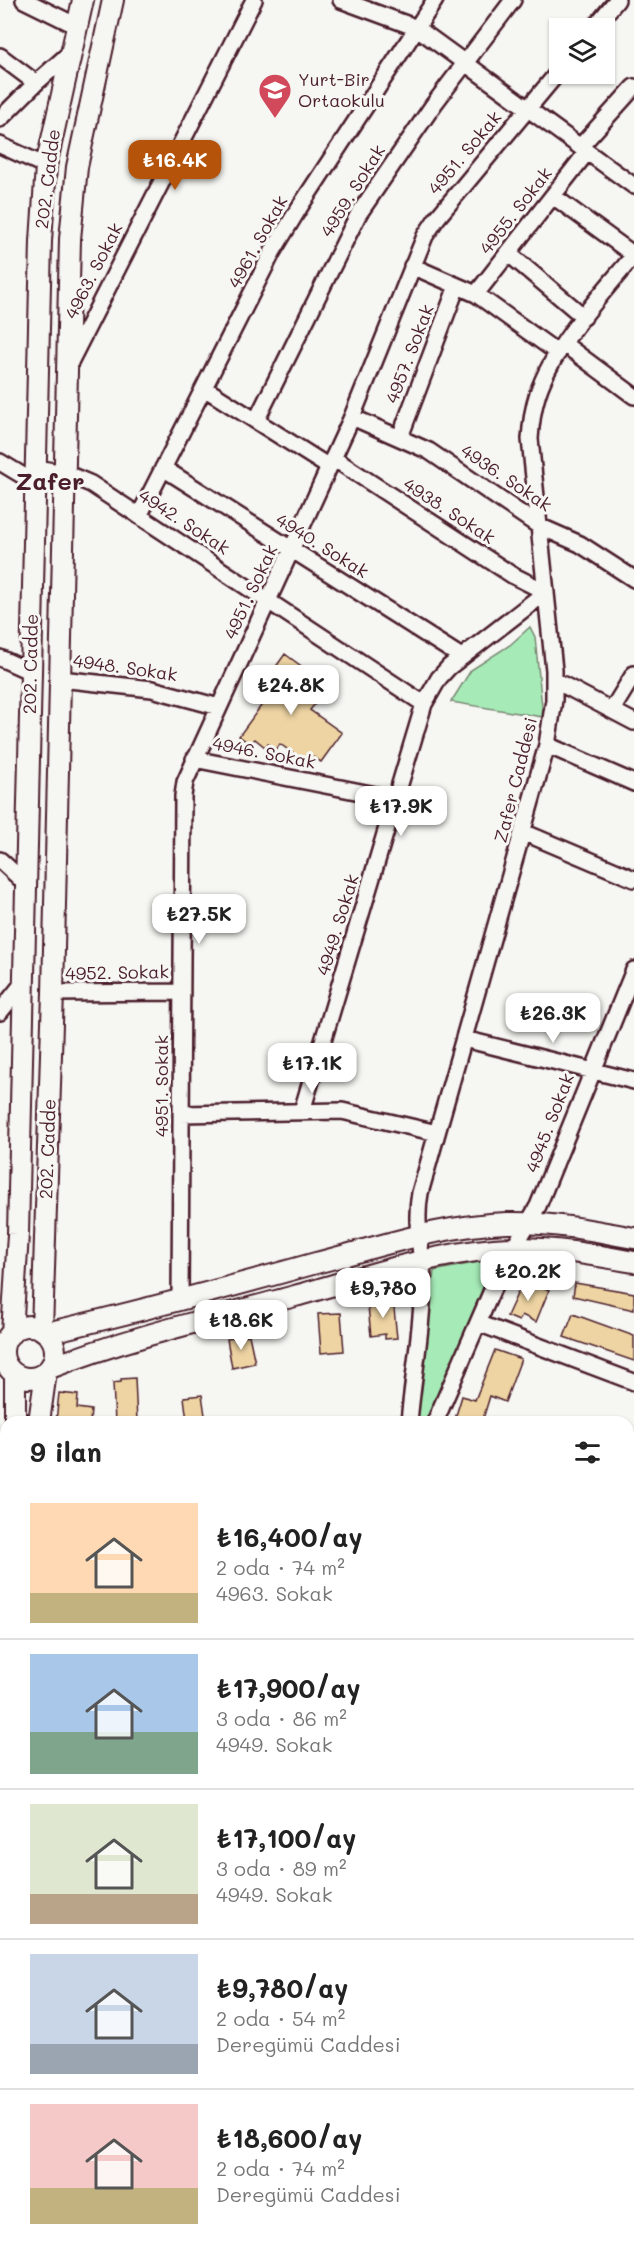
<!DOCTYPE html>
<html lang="tr">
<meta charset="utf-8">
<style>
:root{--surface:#fff;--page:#f6f6f6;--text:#222;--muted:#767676;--line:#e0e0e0;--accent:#b45309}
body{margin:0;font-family:Mali,sans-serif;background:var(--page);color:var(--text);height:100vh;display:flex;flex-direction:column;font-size:22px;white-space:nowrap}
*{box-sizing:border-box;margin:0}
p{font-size:20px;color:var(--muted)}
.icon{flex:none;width:33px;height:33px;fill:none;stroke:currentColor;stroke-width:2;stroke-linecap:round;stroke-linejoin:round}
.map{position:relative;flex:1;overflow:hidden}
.drawer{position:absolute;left:0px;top:1416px;width:634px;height:834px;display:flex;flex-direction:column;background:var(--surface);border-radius:18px 18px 0 0;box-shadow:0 2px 4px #0004}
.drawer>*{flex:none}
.fabs{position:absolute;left:549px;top:18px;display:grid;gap:12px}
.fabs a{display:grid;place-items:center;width:66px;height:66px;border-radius:0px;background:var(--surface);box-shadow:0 2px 4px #0004;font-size:30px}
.price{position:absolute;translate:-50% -51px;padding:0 14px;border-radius:12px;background:#fff;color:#222;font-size:20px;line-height:39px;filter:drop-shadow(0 2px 3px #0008)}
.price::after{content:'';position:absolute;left:50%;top:36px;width:18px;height:14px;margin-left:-9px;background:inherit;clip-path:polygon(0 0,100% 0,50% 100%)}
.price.current{background:var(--accent);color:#fff}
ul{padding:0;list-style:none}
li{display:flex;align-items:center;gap:18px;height:150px;padding:0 30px}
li+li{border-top:2px solid var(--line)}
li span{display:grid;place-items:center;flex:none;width:168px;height:120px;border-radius:0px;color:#555}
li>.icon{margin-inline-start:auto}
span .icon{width:72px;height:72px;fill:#fffc;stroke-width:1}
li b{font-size:26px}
h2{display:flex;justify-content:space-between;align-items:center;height:72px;padding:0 30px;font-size:26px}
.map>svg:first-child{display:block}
</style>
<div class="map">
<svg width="634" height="2250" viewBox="0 0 634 2250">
<rect width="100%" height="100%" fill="#f6f6f2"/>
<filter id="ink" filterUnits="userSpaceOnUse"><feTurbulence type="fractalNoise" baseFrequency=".0167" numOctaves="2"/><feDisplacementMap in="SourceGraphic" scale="12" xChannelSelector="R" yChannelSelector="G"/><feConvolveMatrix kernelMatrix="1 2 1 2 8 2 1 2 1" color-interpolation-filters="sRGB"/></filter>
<g filter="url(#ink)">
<!-- green -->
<path fill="#a6ebb7" stroke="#788571" stroke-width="1.5" d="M 530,627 L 535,637 L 543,717 L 451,702 L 471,670 L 510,645 Z
M 479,1262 L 493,1263 L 428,1422 L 417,1422 L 434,1271 Z
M 628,1914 L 634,1916 L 634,2168 L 629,2168 Z
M 629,2206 L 634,2206 L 634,2250 L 517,2250 L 515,2244 L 628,2244 Z"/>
<!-- building -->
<path fill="#eed4a3" stroke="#4a1f2b" stroke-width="1.5" d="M 285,654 L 316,677 L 303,695 L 315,704 L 310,710 L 342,733 L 321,762 L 313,757 L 308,764 L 280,744 L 276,750 L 268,744 L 265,747 L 255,739 L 250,744 L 239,736 L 269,695 L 260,689 Z
M 523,1281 L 535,1287 L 536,1284 L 549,1290 L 536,1322 L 522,1315 L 519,1321 L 507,1316 Z
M 575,1283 L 634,1293 L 634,1310 L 573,1296 Z
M 393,1299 L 397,1338 L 385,1339 L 385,1334 L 371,1336 L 368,1306 L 380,1304 L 380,1301 Z
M 341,1313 L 344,1351 L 321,1353 L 318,1314 Z
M 573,1314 L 634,1336 L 634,1361 L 564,1337 Z
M 249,1335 L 255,1363 L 232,1368 L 227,1339 Z
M 495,1350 L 521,1359 L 505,1402 L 490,1396 L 482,1422 L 454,1422 L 462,1396 L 475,1400 Z
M 135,1378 L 137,1422 L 115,1422 L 113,1383 L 121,1382 L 121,1379 Z
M 59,1393 L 78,1395 L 77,1408 L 91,1410 L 90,1422 L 56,1422 Z
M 202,1395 L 206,1422 L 187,1421 L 184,1397 Z"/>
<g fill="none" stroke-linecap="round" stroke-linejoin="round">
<defs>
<path id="minor" d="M 24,0 L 77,26
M 341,0 L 417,28 L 634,186
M 594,28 L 617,0
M 0,56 L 36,83
M 0,119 L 36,83 L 71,52
M 0,145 L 46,166
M 580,147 L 634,87
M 508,253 L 584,317
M 412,266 L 476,294 L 558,353
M 476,294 L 587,152
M 564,344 L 634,396
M 69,364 L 254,0
M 204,388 L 329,467
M 352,417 L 429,451 L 539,526 L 580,544 L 634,579
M 256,421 L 358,215 L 434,104 L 513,0
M 400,437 L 457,286
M 0,462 L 35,483
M 36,468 L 65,473 L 91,484 L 424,704
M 163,468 L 460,656
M 139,516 L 273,251 L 299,208 L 435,0
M 0,658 L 31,672
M 60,679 L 152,689 L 219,707
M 554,680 L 634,722
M 612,710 L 634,674
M 547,745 L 634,783
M 194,759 L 396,799
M 523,832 L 634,879
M 0,860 L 26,884
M 53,993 L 182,992
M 0,1012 L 24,982
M 464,1039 L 634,1081
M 302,1111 L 424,704 L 439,678 L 449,667 L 546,592 L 512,575 L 333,458
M 181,1114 L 342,1111 L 437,1133
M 180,1300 L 183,796 L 185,782 L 352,417 L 425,236 L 437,218 L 560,70
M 478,1323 L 634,1382
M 409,1422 C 413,1377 422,1330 423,1284 C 423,1253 414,1224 420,1193 L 547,745 L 554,700 L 554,670 L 530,439 C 531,423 533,408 538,393 C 554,345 602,294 634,255 L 553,196
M 435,1422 L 500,1272 L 538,1206 L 634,970
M 628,1510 L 634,1512
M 628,1628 L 634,1630
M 628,1754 L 634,1756
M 628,1902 L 634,1904
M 628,2190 L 634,2190
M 507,2244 L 508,2250
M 258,2246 L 301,2250
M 233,2250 L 267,2244
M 301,2250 L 324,2244"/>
<path id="major" d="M3 1352a26 26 0 1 1 52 0a26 26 0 1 1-52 0Z
M 42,1330 L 53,993 L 70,239 L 77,167 L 113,0
M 12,1333 L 18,1234 L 41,241 L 46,166 L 83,0
M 46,1333 C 137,1312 226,1288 316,1263 C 378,1247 442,1225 507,1223 C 550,1222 592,1230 634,1238
M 50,1368 C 129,1337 213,1318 295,1296 C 360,1278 426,1255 494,1249 C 541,1245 588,1254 634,1262
M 15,1422 L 15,1375
M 39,1422 L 46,1372
M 13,2244 L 13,2250
M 36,2244 L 37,2250"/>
</defs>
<!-- minor casing -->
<use href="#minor" stroke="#4a1f2b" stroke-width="20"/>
<!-- major casing -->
<use href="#major" stroke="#4a1f2b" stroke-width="24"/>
<!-- minor -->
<use href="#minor" stroke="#f6f6f2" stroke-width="15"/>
<!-- major -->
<use href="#major" stroke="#f6f6f2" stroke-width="20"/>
</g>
</g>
<!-- icons -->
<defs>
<symbol id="school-pin" viewBox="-11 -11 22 30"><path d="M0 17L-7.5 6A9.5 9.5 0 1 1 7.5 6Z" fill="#d1495b" stroke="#f6f6f2"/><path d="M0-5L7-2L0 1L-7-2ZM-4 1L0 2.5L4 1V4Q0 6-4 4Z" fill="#fff"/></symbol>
</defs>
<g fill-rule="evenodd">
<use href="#school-pin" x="256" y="71" width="38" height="52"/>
</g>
<g text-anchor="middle" stroke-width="6" stroke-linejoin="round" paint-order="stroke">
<!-- poi labels -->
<g font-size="18" fill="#4a1f2b" stroke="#f6f6f2" text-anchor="start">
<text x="298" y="86">Yurt-Bir<tspan x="298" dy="21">Ortaokulu</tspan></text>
</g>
<!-- street labels -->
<g font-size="18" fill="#4a1f2b" stroke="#f6f6f2">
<text transform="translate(465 153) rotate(-50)" y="6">4951. Sokak</text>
<text transform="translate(48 179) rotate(-83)" y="6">202. Cadde</text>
<text transform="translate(353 191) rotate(-58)" y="6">4959. Sokak</text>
<text transform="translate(516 211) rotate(-52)" y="6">4955. Sokak</text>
<text transform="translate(258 242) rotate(-61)" y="6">4961. Sokak</text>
<text transform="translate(94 271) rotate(-63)" y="6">4963. Sokak</text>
<text transform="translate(410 354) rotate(-69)" y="6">4957. Sokak</text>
<text transform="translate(506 478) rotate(34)" y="6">4936. Sokak</text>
<text transform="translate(449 511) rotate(33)" y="6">4938. Sokak</text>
<text transform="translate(184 522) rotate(33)" y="6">4942. Sokak</text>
<text transform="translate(322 546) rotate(32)" y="6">4940. Sokak</text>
<text transform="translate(251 592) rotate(-65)" y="6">4951. Sokak</text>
<text transform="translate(31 664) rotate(-89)" y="6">202. Cadde</text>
<text transform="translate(125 668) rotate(8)" y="6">4948. Sokak</text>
<text transform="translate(264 753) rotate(11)" y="6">4946. Sokak</text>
<text transform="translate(516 780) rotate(-76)" y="6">Zafer Caddesi</text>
<text transform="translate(338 925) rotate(-73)" y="6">4949. Sokak</text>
<text transform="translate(117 973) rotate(-1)" y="6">4952. Sokak</text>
<text transform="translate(162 1086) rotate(-90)" y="6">4951. Sokak</text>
<text transform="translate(550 1123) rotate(-69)" y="6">4945. Sokak</text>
<text transform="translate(48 1149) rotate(-88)" y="6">202. Cadde</text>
</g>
<!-- district labels -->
<g font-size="24" font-weight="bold" fill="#4a1f2b" stroke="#f6f6f2">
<text x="50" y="490">Zafer</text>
</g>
</g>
</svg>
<div class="fabs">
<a><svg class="icon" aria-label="layers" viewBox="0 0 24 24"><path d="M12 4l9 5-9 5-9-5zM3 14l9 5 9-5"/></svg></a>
</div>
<b class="price current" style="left:175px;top:191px">₺16.4K</b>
<b class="price" style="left:291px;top:716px">₺24.8K</b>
<b class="price" style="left:401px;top:837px">₺17.9K</b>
<b class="price" style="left:199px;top:945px">₺27.5K</b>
<b class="price" style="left:553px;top:1044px">₺26.3K</b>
<b class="price" style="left:312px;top:1094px">₺17.1K</b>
<b class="price" style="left:528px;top:1302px">₺20.2K</b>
<b class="price" style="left:383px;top:1319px">₺9,780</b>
<b class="price" style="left:241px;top:1351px">₺18.6K</b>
<section class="drawer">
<h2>9 ilan<svg class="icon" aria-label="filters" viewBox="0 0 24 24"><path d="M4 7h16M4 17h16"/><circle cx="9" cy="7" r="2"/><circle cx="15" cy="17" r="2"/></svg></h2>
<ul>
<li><span style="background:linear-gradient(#ffd9b3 75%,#c2b280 0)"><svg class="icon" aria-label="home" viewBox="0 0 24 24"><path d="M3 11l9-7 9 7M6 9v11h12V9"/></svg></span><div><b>₺16,400/ay</b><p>2 oda · 74 m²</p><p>4963. Sokak</p></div></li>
<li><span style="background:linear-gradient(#a9c7e8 65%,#7fa58c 0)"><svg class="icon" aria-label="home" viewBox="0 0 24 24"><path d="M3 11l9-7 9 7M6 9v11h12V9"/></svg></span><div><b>₺17,900/ay</b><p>3 oda · 86 m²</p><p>4949. Sokak</p></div></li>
<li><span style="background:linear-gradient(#dfe7d0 75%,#b9a48a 0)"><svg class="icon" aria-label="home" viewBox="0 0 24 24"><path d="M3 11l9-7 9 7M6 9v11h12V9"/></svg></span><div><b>₺17,100/ay</b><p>3 oda · 89 m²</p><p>4949. Sokak</p></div></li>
<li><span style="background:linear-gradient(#c9d6e8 75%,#9aa5b1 0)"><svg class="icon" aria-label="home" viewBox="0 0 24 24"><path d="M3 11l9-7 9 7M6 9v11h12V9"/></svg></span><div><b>₺9,780/ay</b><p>2 oda · 54 m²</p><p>Deregümü Caddesi</p></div></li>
<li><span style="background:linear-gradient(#f6c9c9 70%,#c2b280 0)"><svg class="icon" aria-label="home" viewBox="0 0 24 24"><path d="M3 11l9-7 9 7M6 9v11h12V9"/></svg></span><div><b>₺18,600/ay</b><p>2 oda · 74 m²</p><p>Deregümü Caddesi</p></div></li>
</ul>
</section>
</div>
